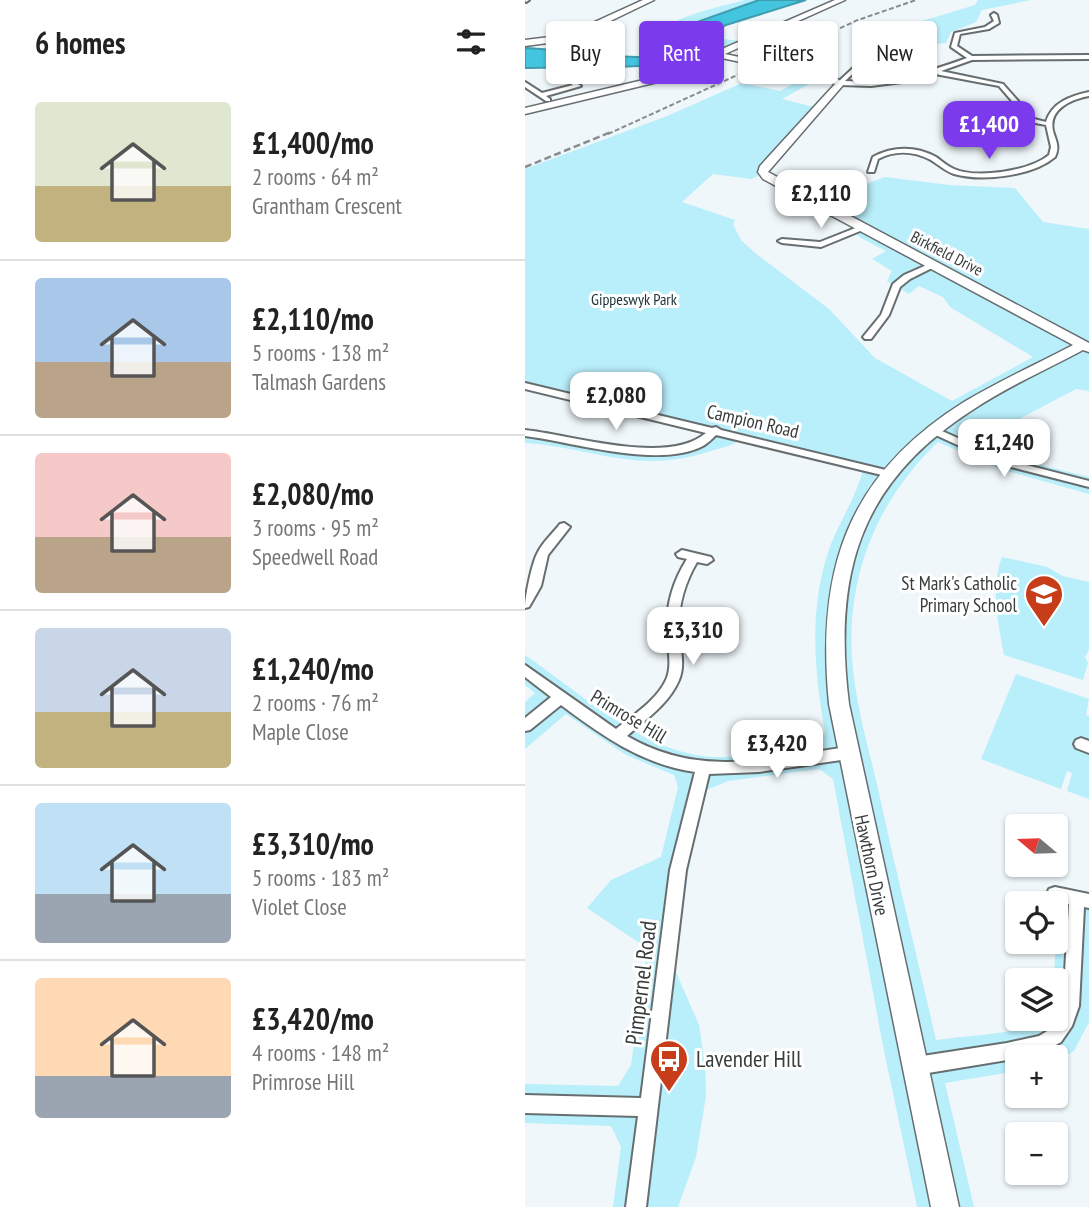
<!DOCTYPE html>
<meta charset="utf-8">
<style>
:root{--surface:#fff;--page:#f2f2f2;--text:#222;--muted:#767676;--line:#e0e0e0;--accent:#7c3aed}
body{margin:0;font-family:"PT Sans Narrow",sans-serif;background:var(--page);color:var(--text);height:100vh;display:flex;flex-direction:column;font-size:26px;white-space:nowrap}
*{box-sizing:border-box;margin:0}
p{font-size:23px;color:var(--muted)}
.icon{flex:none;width:38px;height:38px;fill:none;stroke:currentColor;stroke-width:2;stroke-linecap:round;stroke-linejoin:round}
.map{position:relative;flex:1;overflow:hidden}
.side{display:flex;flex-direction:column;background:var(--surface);width:525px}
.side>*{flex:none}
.hud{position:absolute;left:21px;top:21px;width:438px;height:63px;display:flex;gap:14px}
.needle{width:46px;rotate:289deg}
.fabs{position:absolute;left:480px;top:814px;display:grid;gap:14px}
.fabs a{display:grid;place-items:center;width:63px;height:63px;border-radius:7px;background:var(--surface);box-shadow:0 2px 5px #0004;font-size:35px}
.price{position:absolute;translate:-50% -60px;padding:0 16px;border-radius:14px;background:#fff;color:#222;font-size:23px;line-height:46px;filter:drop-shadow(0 2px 4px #0008)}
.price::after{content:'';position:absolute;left:50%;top:42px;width:21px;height:16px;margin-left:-10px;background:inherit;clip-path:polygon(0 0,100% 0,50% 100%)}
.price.on{background:var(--accent);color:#fff}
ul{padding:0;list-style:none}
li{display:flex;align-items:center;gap:21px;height:175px;padding:0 35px}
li+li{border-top:2px solid var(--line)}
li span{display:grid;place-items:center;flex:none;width:196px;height:140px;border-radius:7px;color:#555}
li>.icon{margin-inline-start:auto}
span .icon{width:84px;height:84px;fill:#fffc;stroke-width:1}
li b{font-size:30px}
h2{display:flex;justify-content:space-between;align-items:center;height:84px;padding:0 35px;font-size:30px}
.chip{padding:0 24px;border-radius:7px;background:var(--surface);box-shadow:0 2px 5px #0004;font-size:24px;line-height:63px}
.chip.on{background:var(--accent);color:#fff}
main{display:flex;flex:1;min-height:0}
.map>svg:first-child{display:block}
</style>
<main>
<section class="side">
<h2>6 homes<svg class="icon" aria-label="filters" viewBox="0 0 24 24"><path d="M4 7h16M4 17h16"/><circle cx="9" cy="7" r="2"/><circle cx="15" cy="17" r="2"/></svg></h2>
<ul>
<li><span style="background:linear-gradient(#dfe7d0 60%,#c2b280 0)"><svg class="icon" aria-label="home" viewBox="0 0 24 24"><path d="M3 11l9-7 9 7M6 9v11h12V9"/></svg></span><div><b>£1,400/mo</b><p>2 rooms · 64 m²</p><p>Grantham Crescent</p></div></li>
<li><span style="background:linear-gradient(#a9c7e8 60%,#b9a48a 0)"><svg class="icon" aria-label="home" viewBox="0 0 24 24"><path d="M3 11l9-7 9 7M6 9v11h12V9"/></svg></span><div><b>£2,110/mo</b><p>5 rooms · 138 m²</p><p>Talmash Gardens</p></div></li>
<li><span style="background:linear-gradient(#f6c9c9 60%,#b9a48a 0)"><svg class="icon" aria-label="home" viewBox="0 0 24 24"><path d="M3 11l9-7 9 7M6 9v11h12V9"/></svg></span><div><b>£2,080/mo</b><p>3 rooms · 95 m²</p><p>Speedwell Road</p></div></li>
<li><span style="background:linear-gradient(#c9d6e8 60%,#c2b280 0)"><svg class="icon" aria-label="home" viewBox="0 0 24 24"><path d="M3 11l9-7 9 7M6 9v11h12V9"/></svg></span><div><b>£1,240/mo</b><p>2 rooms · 76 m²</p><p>Maple Close</p></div></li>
<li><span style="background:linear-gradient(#bfe0f5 65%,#9aa5b1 0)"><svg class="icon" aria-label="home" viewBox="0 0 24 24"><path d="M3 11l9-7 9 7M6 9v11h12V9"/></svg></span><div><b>£3,310/mo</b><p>5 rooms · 183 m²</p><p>Violet Close</p></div></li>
<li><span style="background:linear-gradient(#ffd9b3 70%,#9aa5b1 0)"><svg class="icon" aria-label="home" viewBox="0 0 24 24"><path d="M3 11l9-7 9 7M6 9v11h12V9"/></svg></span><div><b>£3,420/mo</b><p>4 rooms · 148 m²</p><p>Primrose Hill</p></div></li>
</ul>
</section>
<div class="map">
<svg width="564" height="1207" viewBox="0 0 564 1207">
<rect width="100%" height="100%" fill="#eff7fa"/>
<!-- green -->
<path fill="#b9eefb" d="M 220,0 L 234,0 L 172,21 C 156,57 153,54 115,56 C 126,19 188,9 220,0 Z
M 453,0 L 506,0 L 457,10 L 451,22 L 426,32 L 421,43 L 399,45 L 371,41 L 394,22 L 450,5 Z
M 192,38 L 214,41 L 147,72 L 131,64 C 154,62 174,60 191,44 Z
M 277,79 L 288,82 L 257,99 L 289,107 L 233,167 L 233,176 L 226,179 L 188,174 L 157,202 L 210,220 L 208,224 L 216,240 L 230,253 L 304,309 L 350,358 L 427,401 L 508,357 L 425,307 L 418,297 L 394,286 L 384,294 L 362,281 L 367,271 L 347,259 L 361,251 L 334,237 L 326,219 L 329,217 L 291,202 L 360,177 L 424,185 L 490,188 L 518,222 L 564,229 L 564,391 L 551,389 L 451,442 L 492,459 L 564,477 L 564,494 L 475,469 L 413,442 C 348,504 317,587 329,677 C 334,719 347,760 356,802 C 373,881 393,960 411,1040 C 440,1036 471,1035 500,1028 C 512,1026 518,1019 530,1018 L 529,980 L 532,912 L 530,903 L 527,901 L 528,885 L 564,892 L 564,1022 L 549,1051 L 530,1062 L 530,1057 L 492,1057 L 492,1071 L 420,1083 L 449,1207 L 392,1207 L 358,1046 L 308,779 L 294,769 L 203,781 L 179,791 L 165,859 L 150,970 L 174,1025 L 180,1065 L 181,1096 L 171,1157 L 153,1207 L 88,1207 L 96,1147 L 86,1126 L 0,1123 L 0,1084 L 93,1086 L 106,1065 L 122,948 L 62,908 L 86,880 L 136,857 L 153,787 L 149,775 L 101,755 L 41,714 L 0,749 L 0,702 L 10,693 L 0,685 L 0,655 C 56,693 118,753 188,757 C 222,758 257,751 290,746 L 300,732 C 289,669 283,606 306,544 C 316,519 331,497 338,470 L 218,437 C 211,445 199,447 189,450 C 112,476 73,448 0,443 L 0,433 L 100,450 L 148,450 L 191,431 L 0,386 L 0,169 L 142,116 L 217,83 L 255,91 Z
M 477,557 L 522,567 L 538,576 L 564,582 L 564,650 L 560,657 L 563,663 L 558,680 L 479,655 C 473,621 465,590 477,557 Z
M 491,674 L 564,699 L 561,715 L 564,716 L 564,799 L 542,791 L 547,773 L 542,771 L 536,789 L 456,759 Z"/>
<!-- water -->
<path fill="#43c5e0" stroke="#409caf" stroke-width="2" d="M 234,0 L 281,0 L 201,25 L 193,30 L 191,44 C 186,49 181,54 174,57 C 131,71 48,66 0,68 L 0,48 C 36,49 122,64 152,53 C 164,48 167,32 172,22 Z"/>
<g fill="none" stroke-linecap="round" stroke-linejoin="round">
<defs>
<path id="street" d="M 0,0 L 4,0 L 1,2 Z
M 469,13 L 472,15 L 474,23 L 464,29 L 435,34 L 432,46 L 447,56 L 564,55 L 564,59 L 447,60 L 416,71 L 478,84 L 509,119 L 521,122 C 527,102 546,96 564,92 L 564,96 C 547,99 523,109 528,131 C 531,141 535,147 530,157 C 508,176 457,182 429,174 C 420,171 414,165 406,160 C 389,151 370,150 353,159 L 349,172 L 343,172 L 348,157 C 368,146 391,146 411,157 C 417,161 422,166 429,169 C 452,179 505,171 524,155 L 526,147 L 521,125 L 505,122 L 474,86 L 410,74 L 377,82 L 346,86 L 315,85 L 312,83 L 355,43 L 357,46 L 320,81 C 367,83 398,74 442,58 L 426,47 L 430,33 L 460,27 L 469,21 L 466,15 Z
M 38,75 L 56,86 L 21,96 L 25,99 L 25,101 L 21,101 L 0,87 L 0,82 L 17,93 L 48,85 L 36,78 Z
M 270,192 L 274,194 L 273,196 L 260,200 L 256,198 Z
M 333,227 L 340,229 L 296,247 L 257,243 L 253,241 L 257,239 L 295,242 Z
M 404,264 L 411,266 L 385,279 L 375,287 L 364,315 L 346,339 L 340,339 L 338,337 L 356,315 L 368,284 L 379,275 Z
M 0,383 L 187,428 L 191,427 L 196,430 L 369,472 L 370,474 L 365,477 L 191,435 C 187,439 183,443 178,446 C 134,469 48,442 0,436 L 0,430 C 49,435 142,466 181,433 L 0,389 Z
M 408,427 L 482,460 L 564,481 L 564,487 L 474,464 L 404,432 L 403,430 Z
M 39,523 L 45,527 L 23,555 L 16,586 L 4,607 L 0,608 C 0,597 7,562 13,552 C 18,542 28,533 35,524 Z
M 157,550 L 186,557 L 188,560 L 182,564 L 172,562 C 159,584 152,610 154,636 C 156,650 160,666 154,680 C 144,704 121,719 102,736 C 176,779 244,758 323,747 L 328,749 L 330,753 L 328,757 L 323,759 L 234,772 L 184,774 L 161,870 L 121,1207 L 101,1207 L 113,1116 L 0,1113 L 0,1095 L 116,1098 L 145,870 L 170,772 C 118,765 76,735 36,705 L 5,730 L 0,731 L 0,718 L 26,697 L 0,677 L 0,665 L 91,729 C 108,715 131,701 141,680 C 148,665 142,647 142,631 C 141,605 148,581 162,559 L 153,557 L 151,554 Z
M 556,738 L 564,741 L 564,753 L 551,748 L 549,744 L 551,740 Z
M 530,887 L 564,894 L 564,908 L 559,907 L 554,1006 L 547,1026 L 536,1042 L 522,1050 L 501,1057 L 391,1075 L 385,1072 L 382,1066 L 385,1060 L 391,1057 L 482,1043 L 514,1036 L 524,1030 L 533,1018 L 538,1006 L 544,904 L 524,899 L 522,894 L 524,889 Z"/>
<path id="secondary" d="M 310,0 L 320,0 L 200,54 L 310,77 L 319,84 L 243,172 L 564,343 L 564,352 L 558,350 C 521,370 481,387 446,411 C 333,484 308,576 324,704 L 434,1207 L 406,1207 L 304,704 C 291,571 321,476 439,402 C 474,381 512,364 548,345 L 238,179 L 233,172 L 235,166 L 310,84 L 304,81 L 192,57 L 141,80 L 0,114 L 0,108 L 135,76 Z"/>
<path id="primary" d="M 118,0 L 129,0 L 46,40 L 0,46 L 0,40 L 41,35 Z"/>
</defs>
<!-- street casing -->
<use href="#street" stroke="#676e70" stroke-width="4"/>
<!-- secondary casing -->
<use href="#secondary" stroke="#676e70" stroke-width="3"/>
<!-- primary casing -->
<use href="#primary" stroke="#676e70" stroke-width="3"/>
<!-- street -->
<use href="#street" fill="#fff" fill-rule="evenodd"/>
<!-- secondary -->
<use href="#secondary" fill="#fff" fill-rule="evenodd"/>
<!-- primary -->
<use href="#primary" fill="#fff" fill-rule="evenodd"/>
<!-- rail-far1 -->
<path stroke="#878d8e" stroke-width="2" stroke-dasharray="5 2.5" stroke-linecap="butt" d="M 83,134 L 333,20 L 391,0"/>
<!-- rail -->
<path stroke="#878d8e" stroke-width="2.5" stroke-dasharray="7 3.5" stroke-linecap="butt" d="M 0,167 L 86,132"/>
</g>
<!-- icons -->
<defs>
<symbol id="school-pin" viewBox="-11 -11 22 30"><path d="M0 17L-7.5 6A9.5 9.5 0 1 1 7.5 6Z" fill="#c73d1a" stroke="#fff"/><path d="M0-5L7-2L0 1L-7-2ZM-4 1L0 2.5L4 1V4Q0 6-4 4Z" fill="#fff"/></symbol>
<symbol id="bus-pin" viewBox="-11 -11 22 30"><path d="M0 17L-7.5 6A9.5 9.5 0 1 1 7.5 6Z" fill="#c73d1a" stroke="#fff"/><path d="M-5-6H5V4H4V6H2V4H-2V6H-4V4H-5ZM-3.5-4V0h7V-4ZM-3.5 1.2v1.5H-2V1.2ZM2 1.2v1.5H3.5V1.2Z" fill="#fff"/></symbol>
</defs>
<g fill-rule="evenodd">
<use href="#school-pin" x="497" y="572" width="44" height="60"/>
<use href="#bus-pin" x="122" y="1037" width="44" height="60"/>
</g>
<g text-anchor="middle" stroke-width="6" stroke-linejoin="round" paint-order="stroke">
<!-- far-street labels -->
<g font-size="16" fill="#383c3c" stroke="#fff">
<text transform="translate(422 253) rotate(27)" y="6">Birkfield Drive</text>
</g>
<!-- far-park labels -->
<g font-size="16" fill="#1b3136" stroke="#fff">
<text x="109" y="305">Gippeswyk Park</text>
</g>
<!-- street labels -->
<g font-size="19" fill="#383c3c" stroke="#fff">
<text transform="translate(228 421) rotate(13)" y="7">Campion Road</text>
<text transform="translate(104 716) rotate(31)" y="7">Primrose Hill</text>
<text transform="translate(347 865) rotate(78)" y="7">Hawthorn Drive</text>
</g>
<!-- poi labels -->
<g font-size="19" fill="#383c3c" stroke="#fff" text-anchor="end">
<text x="492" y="590">St Mark's Catholic<tspan x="492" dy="22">Primary School</tspan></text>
</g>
<!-- near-street labels -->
<g font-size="23" fill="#383c3c" stroke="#fff">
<text transform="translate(116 983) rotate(-83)" y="8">Pimpernel Road</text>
</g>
<!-- near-poi labels -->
<g font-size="23" fill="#383c3c" stroke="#fff" text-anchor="start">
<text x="171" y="1067">Lavender Hill</text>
</g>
</g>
</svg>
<div class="fabs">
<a><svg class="needle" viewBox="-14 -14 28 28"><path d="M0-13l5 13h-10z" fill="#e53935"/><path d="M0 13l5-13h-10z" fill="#767676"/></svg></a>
<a><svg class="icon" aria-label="locate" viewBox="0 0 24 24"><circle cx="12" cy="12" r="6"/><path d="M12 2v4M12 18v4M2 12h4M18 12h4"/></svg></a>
<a><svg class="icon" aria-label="layers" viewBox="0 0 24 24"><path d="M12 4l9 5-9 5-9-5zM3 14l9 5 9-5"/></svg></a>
<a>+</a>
<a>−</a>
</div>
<b class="price on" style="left:464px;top:161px">£1,400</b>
<b class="price" style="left:296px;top:230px">£2,110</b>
<b class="price" style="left:91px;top:432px">£2,080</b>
<b class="price" style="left:479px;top:479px">£1,240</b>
<b class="price" style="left:168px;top:667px">£3,310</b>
<b class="price" style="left:252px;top:780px">£3,420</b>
<div class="hud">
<a class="chip">Buy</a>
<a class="chip on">Rent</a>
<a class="chip">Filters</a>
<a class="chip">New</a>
</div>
</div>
</main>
